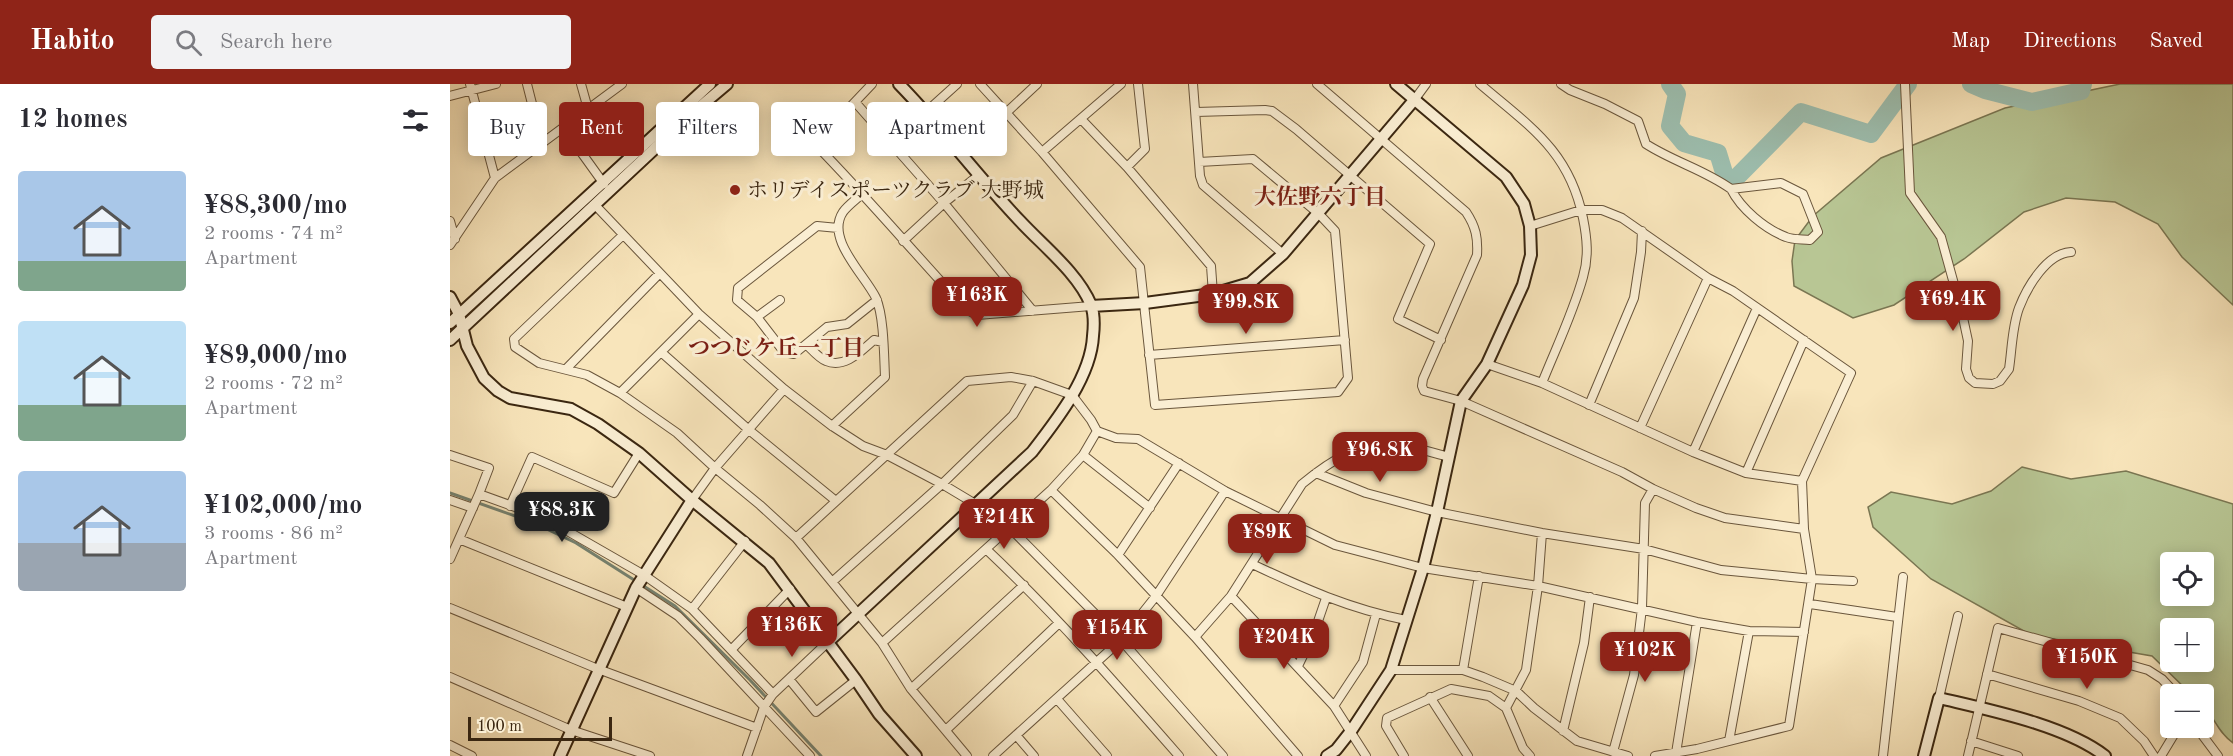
<!DOCTYPE html>
<meta charset="utf-8">
<style>
:root{--surface:#fff;--page:#f2f2f3;--text:#2b2b33;--muted:#7c7c81;--accent:#8f2418}
body{margin:0;font-family:"Old Standard TT","Noto Serif JP",serif;background:var(--page);color:var(--text);height:100vh;display:flex;flex-direction:column;font-size:22px;white-space:nowrap}
*{box-sizing:border-box;margin:0}
p{font-size:20px;color:var(--muted)}
.icon{flex:none;width:33px;height:33px;fill:none;stroke:currentColor;stroke-width:2;stroke-linecap:round;stroke-linejoin:round}
.map{position:relative;flex:1;overflow:hidden}
.drawer{display:flex;flex-direction:column;background:var(--surface);width:450px}
.drawer>*{flex:none}
.guide{position:absolute;left:18px;top:18px;width:570px;height:54px;display:flex;gap:12px}
.tools{position:absolute;left:1710px;top:468px;display:grid;gap:12px}
.tools a{display:grid;place-items:center;width:54px;height:54px;border-radius:6px;background:var(--surface);box-shadow:0 3px 15px #0003;font-size:30px}
.scale{position:absolute;left:18px;bottom:15px;width:144px;box-sizing:border-box;padding-left:6px;border:3px solid #3b2711;border-top:0;font-size:16px;line-height:21px;white-space:nowrap;color:#3b2711;-webkit-text-stroke:4px #faeed3;paint-order:stroke}
.price{position:absolute;translate:-50% -51px;padding:0 14px;border-radius:12px;background:var(--accent);color:#fff;font-size:20px;line-height:39px;filter:drop-shadow(0 2px 3px #0008)}
.price::after{content:'';position:absolute;left:50%;top:36px;width:18px;height:14px;margin-left:-9px;background:inherit;clip-path:polygon(0 0,100% 0,50% 100%)}
.price.selected{background:#222;color:#fff}
ul{padding:0;list-style:none}
li{display:flex;align-items:center;gap:18px;height:150px;padding:0 18px}
li span{display:grid;place-items:center;flex:none;width:168px;height:120px;border-radius:6px;color:#555}
li>.icon{margin-inline-start:auto}
span .icon{width:72px;height:72px;fill:#fffc;stroke-width:1}
li b{font-size:26px}
h2{display:flex;justify-content:space-between;align-items:center;height:72px;padding:0 18px;font-size:26px}
.tag{padding:0 21px;border-radius:6px;background:var(--surface);box-shadow:0 3px 15px #0003;font-size:21px;line-height:54px}
.tag.selected{background:var(--accent);color:#fff}
header{display:flex;align-items:center;gap:36px;box-sizing:border-box;height:84px;padding:0 30px;background:var(--accent);color:#fff}
header strong{font-size:28px}
nav{display:flex;gap:33px;margin-inline-start:auto;font-size:21px}
.search{width:420px;height:54px;background:var(--page);display:flex;align-items:center;gap:15px;box-sizing:border-box;padding:0 21px;border-radius:6px;color:var(--muted);font-size:22px}
main{display:flex;flex:1;min-height:0}
.map>svg:first-child{display:block}
</style>
<header>
<strong>Habito</strong>
<div class="search"><svg class="icon" aria-label="search" viewBox="0 0 24 24"><circle cx="10" cy="10" r="6"/><path d="M15 15l6 6"/></svg>Search here</div>
<nav><a>Map</a><a>Directions</a><a>Saved</a></nav>
</header>
<main>
<section class="drawer">
<h2>12 homes<svg class="icon" aria-label="filters" viewBox="0 0 24 24"><path d="M4 7h16M4 17h16"/><circle cx="9" cy="7" r="2"/><circle cx="15" cy="17" r="2"/></svg></h2>
<ul>
<li><span style="background:linear-gradient(#a9c7e8 75%,#7fa58c 0)"><svg class="icon" aria-label="home" viewBox="0 0 24 24"><path d="M3 11l9-7 9 7M6 9v11h12V9"/></svg></span><div><b>¥88,300/mo</b><p>2 rooms · 74 m²</p><p>Apartment</p></div></li>
<li><span style="background:linear-gradient(#bfe0f5 70%,#7fa58c 0)"><svg class="icon" aria-label="home" viewBox="0 0 24 24"><path d="M3 11l9-7 9 7M6 9v11h12V9"/></svg></span><div><b>¥89,000/mo</b><p>2 rooms · 72 m²</p><p>Apartment</p></div></li>
<li><span style="background:linear-gradient(#a9c7e8 60%,#9aa5b1 0)"><svg class="icon" aria-label="home" viewBox="0 0 24 24"><path d="M3 11l9-7 9 7M6 9v11h12V9"/></svg></span><div><b>¥102,000/mo</b><p>3 rooms · 86 m²</p><p>Apartment</p></div></li>
</ul>
</section>
<div class="map">
<svg width="1783" height="672" viewBox="0 0 1783 672">
<rect width="100%" height="100%" fill="#f8e5bb"/>
<filter id="stains"><feTurbulence type="fractalNoise" baseFrequency=".00333" numOctaves="4"/><feColorMatrix values="0 0 0 0 .2 0 0 0 0 .09 0 0 0 0 .02 0 0 0 .5 -.17"/></filter>
<radialGradient id="worn" r=".72"><stop offset=".6" stop-color="#630" stop-opacity="0"/><stop offset="1" stop-color="#630" stop-opacity=".3"/></radialGradient>
<!-- green -->
<path fill="#b8c694" stroke="#7a7652" stroke-width="1.5" fill-rule="evenodd" d="M 1670,0 L 1783,0 L 1783,221 L 1732,173 L 1708,140 L 1665,118 L 1616,114 L 1574,128 L 1514,175 L 1444,221 L 1403,234 L 1344,202 L 1342,177 L 1345,156 L 1363,132 L 1431,74 L 1555,24 Z
M 1572,383 L 1621,395 L 1676,387 L 1783,420 L 1783,659 C 1767,647 1767,637 1754,623 L 1754,610 L 1741,610 L 1702,572 L 1581,551 L 1481,495 L 1423,443 L 1418,423 L 1441,408 L 1502,420 L 1541,407 ZM 1720,478 L 1754,478 L 1754,512 L 1720,512 ZM 1720,544 L 1754,544 L 1754,578 L 1720,578 Z"/>
<g fill="none" stroke-linecap="round" stroke-linejoin="round">
<!-- stream -->
<path stroke="#768270" stroke-width="3" d="M 0,409 L 82,438 L 126,459 L 225,522 L 300,596 L 371,672"/>
<!-- river -->
<path stroke="#9dbfb0" stroke-width="18" d="M 1220,0 L 1227,10 L 1220,42 L 1234,59 L 1268,69 L 1275,92 L 1285,95 L 1351,28 L 1421,50 L 1458,0
M 1521,0 L 1535,6 L 1582,18 L 1631,7 L 1633,0"/>
<defs>
<path id="street" d="M 20,0 L 45,94
M 77,0 L 92,59
M 131,0 L 138,25
M 422,0 L 365,60 C 417,113 465,170 516,225 L 527,231 L 641,222
M 530,0 L 592,68 L 690,183 L 705,321 L 888,308 L 898,294 L 885,147 L 869,130 L 803,75 L 749,78
M 743,0 L 750,92 L 753,101 L 833,170
M 867,0 L 1016,128 C 1026,143 1028,154 1027,171 L 973,295 L 972,302 L 974,307 L 1011,317 L 1172,388 L 1203,405 L 1246,424 L 1275,434 L 1354,445
M 1030,0 C 1079,42 1119,66 1133,134 C 1137,154 1139,173 1133,193 C 1123,229 1106,264 1092,299
M 1111,0 L 1120,6 L 1155,20 L 1188,37 L 1196,60 C 1224,78 1255,86 1281,105
M 1455,0 L 1460,109 L 1491,153 L 1512,229 L 1518,257 L 1516,285 L 1519,294 L 1525,299 L 1543,300 L 1550,297 L 1559,285 C 1562,265 1562,243 1569,224 C 1577,203 1597,169 1621,168
M 0,12 L 46,0
M 965,15 L 976,0
M 405,18 L 494,119 L 583,227
M 476,28 L 507,0
M 746,28 L 815,26 L 822,27 L 846,45 L 980,160 L 948,235 L 991,256
M 556,29 L 587,0
M 631,35 L 677,83 L 761,182 L 763,210
M 113,43 L 154,100
M 592,68 L 671,0
M 677,83 L 695,65 L 688,0
M 1331,99 L 1353,110 L 1368,148 L 1360,156 C 1353,155 1343,156 1336,153 C 1315,145 1291,125 1281,105 Z
M 145,121 L 249,230 L 334,305 L 382,342 L 413,362 L 437,371 L 492,400 L 527,421 L 560,444 L 671,556 L 773,672
M 0,137 L 5,155
M 1080,142 L 1131,126 L 1152,126 L 1172,134 L 1258,194 L 1283,207 L 1401,289 L 1352,397 L 1354,445 L 1362,495 L 1339,642 L 1247,665 L 1205,672
M 388,144 L 367,142 L 288,204 L 287,216 L 307,233 L 334,268 L 344,270 L 377,243 L 397,240 L 427,216
M 173,151 L 64,255 L 65,263 L 89,279 L 137,291 L 170,309 L 227,349 L 265,384 L 310,421 L 346,454 L 432,559 L 461,605 L 517,672
M 453,157 L 494,119 L 529,91
M 0,161 L 45,94 L 172,0
M 307,233 L 330,216
M 357,261 C 362,266 370,275 376,277 C 395,285 411,267 424,256 L 433,258
M 211,268 L 299,346 L 386,417
M 699,271 L 895,256
M 1037,280 L 1092,299 L 1243,368 L 1296,389 L 1352,397
M 116,285 L 210,189
M 170,309 L 249,230
M 1139,321 L 1184,214 L 1191,168 L 1192,147
M 382,342 L 435,293 C 434,272 434,232 426,214 C 415,191 375,155 393,128 C 398,121 407,115 413,109
M 1190,344 L 1258,194
M 1243,368 L 1307,224
M 0,371 L 39,384 L 29,410
M 633,371 L 700,424
M 866,389 L 916,409 L 987,428 L 1092,449 L 1194,465 L 1271,486 L 1362,495 L 1403,497
M 1296,389 L 1354,256
M 601,406 L 668,471 L 745,553 L 848,672
M 0,416 L 23,424
M 242,416 L 265,384 L 334,305
M 60,422 L 82,373 L 164,409 L 189,369
M 346,454 L 517,297 L 561,293 L 583,297 L 622,311 L 641,336 L 647,347 L 666,354 L 688,355 L 775,407 L 885,461 L 973,484 L 1088,502 L 1247,538 L 1299,547 L 1354,548
M 9,455 L 177,523
M 536,465 C 605,530 667,601 729,672
M 668,471 L 729,379
M 0,475 L 29,410 L 93,433 L 194,491 L 242,525 L 323,610
M 802,480 C 853,504 900,525 956,536
M 382,498 L 492,400 L 563,331 L 583,297
M 186,504 L 228,532 L 250,554 L 360,672
M 781,512 L 884,622 L 916,672
M 1360,520 L 1447,533
M 0,524 L 148,585 L 307,644
M 242,525 L 295,457
M 745,553 L 781,512 L 852,400 C 874,382 910,356 940,359 C 959,361 980,368 999,373
M 432,559 L 601,406 L 633,371 L 647,347
M 282,565 L 340,505
M 848,582 L 864,549 L 876,514
M 941,586 L 1013,586 L 1033,593 L 1066,607 L 1084,624 L 1127,657 L 1178,672
M 1013,586 L 1029,492
M 1537,590 L 1629,617 L 1670,634 L 1694,657 L 1704,672
M 0,593 L 121,646 L 200,672
M 339,595 L 366,628 L 406,596
M 461,605 L 574,501
M 980,613 L 1018,672
M 1489,614 L 1508,532
M 607,615 L 657,672
M 884,622 L 913,578 L 926,530
M 1056,624 L 1076,586 L 1088,502 L 1092,449
M 1747,644 L 1768,672
M 497,645 L 609,539
M 1113,647 L 1134,559 L 1140,513
M 566,651 L 584,672
M 1279,657 L 1299,547
M 1521,657 L 1568,672
M 0,661 L 22,672
M 1163,668 L 1184,591 L 1192,524 L 1195,419 L 1203,405
M 1226,669 L 1247,538
M 297,672 L 314,623 L 323,610 L 378,558
M 543,672 L 671,556 L 706,512 L 775,407
M 954,672 L 936,642 L 937,634 L 1001,605 L 1039,612 L 1056,624 L 1073,664 L 1080,672
M 1433,672 L 1453,493
M 1518,672 L 1548,544 L 1698,586 L 1712,595 L 1726,610
M 1711,672 L 1728,644"/>
<path id="secondary" d="M 0,213 L 9,230 L 17,262 L 34,294 L 48,307 L 60,314 L 121,325 L 148,340 L 189,369 L 242,416 L 319,479 L 406,596 L 429,630 L 466,672
M 641,222 L 695,219 L 763,210 L 800,199 L 833,170 L 965,15
M 0,239 L 260,0
M 0,256 L 245,27 L 277,0
M 378,558 L 582,368 C 606,337 641,293 643,252 C 644,243 644,229 641,221 C 628,189 593,162 570,137 C 528,93 492,44 449,0
M 110,672 L 186,504 L 242,416
M 877,672 L 886,666 L 901,647 L 941,586 L 973,484 L 987,428 L 1011,317 L 1037,280 L 1073,201 L 1081,171 L 1080,142 L 1074,120 L 1056,93 L 946,0
M 1474,672 L 1489,614 C 1539,626 1615,641 1655,672"/>
</defs>
<!-- street casing -->
<use href="#street" stroke="#6a563c" stroke-width="10"/>
<!-- secondary casing -->
<use href="#secondary" stroke="#3b2711" stroke-width="14"/>
<!-- street -->
<use href="#street" stroke="#faeed3" stroke-width="8"/>
<!-- secondary -->
<use href="#secondary" stroke="#faeed3" stroke-width="10"/>
</g>
<!-- markers -->
<circle fill="#8f2418" stroke="#faeed3" stroke-width="2" cx="285" cy="106" r="6"/>
<g text-anchor="middle" stroke-width="6" stroke-linejoin="round" paint-order="stroke">
<!-- poi labels -->
<g font-size="21" fill="#3b2711" stroke="#faeed3" text-anchor="start">
<text x="297" y="113">ホリデイスポーツクラブ 大野城</text>
</g>
<!-- neighbourhood labels -->
<g font-size="22" font-weight="bold" fill="#7a1f14" stroke="#faeed3">
<text x="870" y="120">大佐野六丁目</text>
<text x="326" y="271">つつじケ丘一丁目</text>
</g>
</g>
<rect width="100%" height="100%" filter="url(#stains)"/>
<rect width="100%" height="100%" fill="url(#worn)"/>
</svg>
<div class="tools">
<a><svg class="icon" aria-label="locate" viewBox="0 0 24 24"><circle cx="12" cy="12" r="6"/><path d="M12 2v4M12 18v4M2 12h4M18 12h4"/></svg></a>
<a>+</a>
<a>−</a>
</div>
<div class="scale">100 m</div>
<b class="price" style="left:527px;top:244px">¥163K</b>
<b class="price" style="left:1503px;top:248px">¥69.4K</b>
<b class="price" style="left:796px;top:251px">¥99.8K</b>
<b class="price" style="left:930px;top:399px">¥96.8K</b>
<b class="price selected" style="left:112px;top:459px">¥88.3K</b>
<b class="price" style="left:554px;top:466px">¥214K</b>
<b class="price" style="left:817px;top:481px">¥89K</b>
<b class="price" style="left:342px;top:574px">¥136K</b>
<b class="price" style="left:667px;top:577px">¥154K</b>
<b class="price" style="left:834px;top:586px">¥204K</b>
<b class="price" style="left:1195px;top:599px">¥102K</b>
<b class="price" style="left:1637px;top:606px">¥150K</b>
<div class="guide">
<a class="tag">Buy</a>
<a class="tag selected">Rent</a>
<a class="tag">Filters</a>
<a class="tag">New</a>
<a class="tag">Apartment</a>
</div>
</div>
</main>
